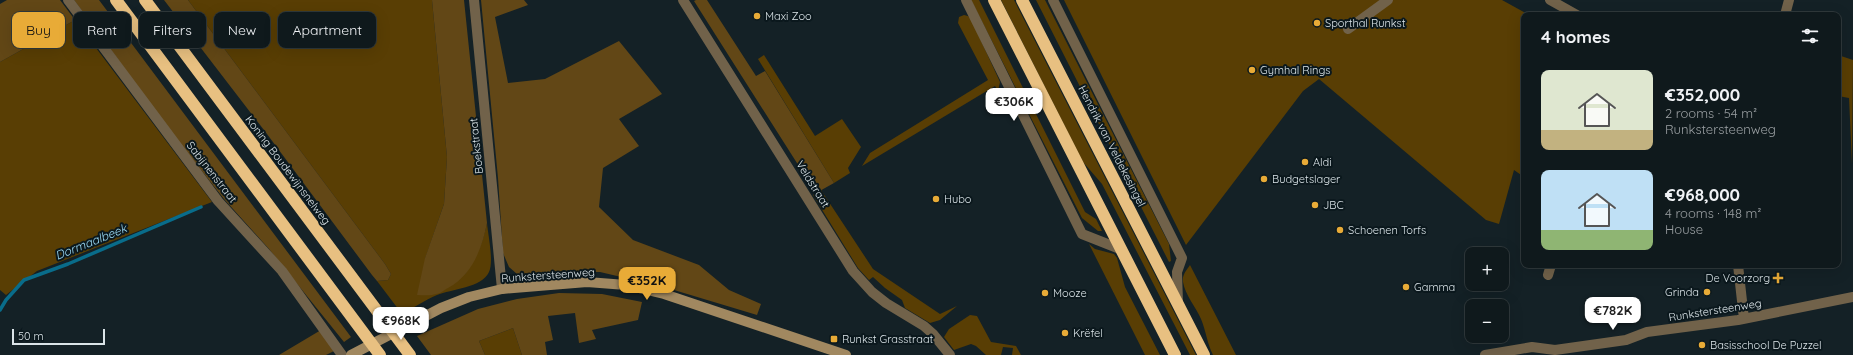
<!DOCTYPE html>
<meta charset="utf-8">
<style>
:root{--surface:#0f191c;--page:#1d2629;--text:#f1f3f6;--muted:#9ba0a3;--line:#2f383b;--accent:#e8ab37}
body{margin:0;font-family:Quicksand,sans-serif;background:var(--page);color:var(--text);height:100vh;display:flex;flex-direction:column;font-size:15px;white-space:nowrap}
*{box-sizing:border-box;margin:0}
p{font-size:13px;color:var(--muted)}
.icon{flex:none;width:22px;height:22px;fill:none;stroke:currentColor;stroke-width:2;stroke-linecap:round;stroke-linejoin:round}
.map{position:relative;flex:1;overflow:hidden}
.drawer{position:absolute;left:1521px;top:12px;width:320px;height:256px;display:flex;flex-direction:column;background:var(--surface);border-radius:8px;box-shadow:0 4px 16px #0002,0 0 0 1px var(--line)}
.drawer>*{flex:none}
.top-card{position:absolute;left:12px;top:12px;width:380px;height:36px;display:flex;gap:8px}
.controls{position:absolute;left:1465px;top:247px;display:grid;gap:8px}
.controls a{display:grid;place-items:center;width:44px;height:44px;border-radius:8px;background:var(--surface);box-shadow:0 4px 16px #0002,0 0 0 1px var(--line);font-size:20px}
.scale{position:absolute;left:12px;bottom:10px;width:93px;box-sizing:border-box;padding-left:4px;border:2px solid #dbe4e8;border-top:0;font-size:11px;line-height:14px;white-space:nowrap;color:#dbe4e8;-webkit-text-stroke:3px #0b181d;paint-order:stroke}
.price{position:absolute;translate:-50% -34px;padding:0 9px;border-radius:8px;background:#fff;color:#222;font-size:13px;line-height:26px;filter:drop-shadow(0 1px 2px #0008)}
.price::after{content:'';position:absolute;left:50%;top:24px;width:12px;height:9px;margin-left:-6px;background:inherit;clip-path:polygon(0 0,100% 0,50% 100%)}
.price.selected{background:var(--accent);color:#111}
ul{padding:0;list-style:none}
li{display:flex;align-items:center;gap:12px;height:100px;padding:0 20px}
li span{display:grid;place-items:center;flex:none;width:112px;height:80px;border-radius:8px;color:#555}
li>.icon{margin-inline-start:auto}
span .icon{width:48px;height:48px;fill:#fffc;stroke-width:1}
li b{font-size:17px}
h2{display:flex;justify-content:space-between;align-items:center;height:48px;padding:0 20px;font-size:17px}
.tag{padding:0 14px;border-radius:8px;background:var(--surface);box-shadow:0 4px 16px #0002,0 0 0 1px var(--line);font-size:14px;line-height:36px}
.tag.selected{background:var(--accent);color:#111}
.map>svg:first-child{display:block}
</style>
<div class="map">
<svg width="1853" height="355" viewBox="0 0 1853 355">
<rect width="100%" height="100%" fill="#142126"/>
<!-- green -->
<path fill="#593e04" d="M 188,0 L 432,0 L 447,157 L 444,204 L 425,259 L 465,274 C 477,257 483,242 487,223 C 488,235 494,261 489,272 C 482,288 451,289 437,295 C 425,300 413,308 402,314 L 377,281 L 388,280 L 391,274 L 385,264 Z
M 971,0 L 979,0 L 1085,212 L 1096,219 L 1102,231 L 1098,231 L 1082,218 Z
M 1001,0 L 1014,0 L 1196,355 L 1190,355 L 1102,184 L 1083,162 Z
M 1036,0 L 1045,0 L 1169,244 L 1171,261 L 1169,262 Z
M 1064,0 L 1502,0 L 1529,15 L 1524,15 L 1524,177 L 1514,170 L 1499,224 L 1486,220 L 1319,79 L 1303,91 L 1186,245 Z
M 964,15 L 968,16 L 971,19 L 1000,82 L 998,91 L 995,86 L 862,166 L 870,153 L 988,80 L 958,23 L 959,17 Z
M 75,20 L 212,202 L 37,271 L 6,295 L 0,290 L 0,62 Z
M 764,55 L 815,136 L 842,119 L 861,147 L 848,168 L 850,173 L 834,183 L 758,59 Z
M 1838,55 L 1853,60 L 1852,164 L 1849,98 L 1838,96 Z
M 821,190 L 873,269 L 940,314 L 957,306 L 940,320 L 930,323 L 905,308 L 902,300 L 885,288 L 873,277 L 869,280 L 858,268 L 813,195 Z
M 1089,244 L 1095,249 L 1114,254 L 1117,258 L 1125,287 L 1160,355 L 1145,355 Z
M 1190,265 L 1236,355 L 1213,355 C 1207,343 1206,331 1201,319 C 1196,307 1185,295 1183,282 C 1182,275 1186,271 1190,265 Z
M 970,315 L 977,316 L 991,342 L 1016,346 L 1021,355 L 1012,355 L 1013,348 L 1003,347 L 1001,355 L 986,355 L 976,346 L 971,344 L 954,350 L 944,337 L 949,329 Z
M 513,328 L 522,355 L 485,355 L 479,341 Z"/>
<!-- forest -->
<path fill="#624716" d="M 7,0 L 60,0 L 75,20 L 0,62 L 0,4 Z
M 74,0 L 99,0 L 351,337 L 344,342 L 269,249 L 224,199 L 175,137 Z
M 164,0 L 188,0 L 385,264 L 391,274 L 388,280 L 377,281 L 372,275 L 267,134 Z
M 432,0 L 464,0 L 487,223 C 482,249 472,275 448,288 C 444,290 440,294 436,294 C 431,296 423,295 417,295 L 425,258 L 444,204 L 447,157 Z
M 481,0 L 524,0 L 528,5 L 495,17 L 508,83 L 545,79 L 619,41 L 662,94 L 619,119 L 639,146 L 603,168 L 599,207 L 633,240 L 699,265 L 729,290 L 761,304 L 757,315 L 664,287 L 600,272 L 560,272 L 526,275 L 517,274 L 509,267 L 503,253 L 498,178 Z
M 696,0 L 707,0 L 756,76 L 765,71 L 834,183 L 816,193 L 694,1 Z
M 559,293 L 602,294 L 642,302 L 638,320 L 592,330 L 596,339 L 579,343 L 575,313 L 548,316 L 553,340 L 545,342 L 547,355 L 522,355 L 513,328 L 479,341 L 485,355 L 431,355 L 417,336 L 478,309 L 517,299 Z
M 321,330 L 336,350 L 326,355 L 279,355 Z"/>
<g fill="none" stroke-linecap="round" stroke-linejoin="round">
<!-- stream -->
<path stroke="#096c8a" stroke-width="3.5" d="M 0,310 L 6,300 L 24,280 L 68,264 L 201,207"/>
<!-- street -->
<path stroke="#71624a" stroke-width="10" d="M 68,0 L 218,201 L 282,271 L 342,355
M 474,0 L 502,289
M 683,0 L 853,271 L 872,292 L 886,303 L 924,326 L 933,334 L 950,355
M 966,0 L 1082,234 L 1120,249
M 1053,0 L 1182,258 L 1177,272 L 1178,303
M 1550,0 L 1577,15
M 1785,15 L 1789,0
M 1348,29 L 1388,0
M 1738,265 L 1744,319
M 1548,275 L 1551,265
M 1485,355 L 1532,347 L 1555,350 L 1626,340 L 1647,332 L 1738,320 L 1853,297"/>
<!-- secondary -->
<path stroke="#a18860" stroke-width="10" d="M 351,355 L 441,308 L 469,297 L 502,289 L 587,282 L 626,285 L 664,294 L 846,355"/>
<!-- highway -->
<path stroke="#e8c081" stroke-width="12" d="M 116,0 L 380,355
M 145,0 L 410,355
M 994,0 L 1175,355
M 1022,0 L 1204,355"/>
</g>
<!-- markers -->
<g fill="#e8ab37" stroke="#0b181d" stroke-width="1.5">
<circle cx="757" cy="16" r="4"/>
<circle cx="1317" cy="23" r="4"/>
<circle cx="1252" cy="70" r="4"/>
<circle cx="1305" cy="162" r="4"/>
<circle cx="1264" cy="179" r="4"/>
<circle cx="936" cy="199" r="4"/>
<circle cx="1315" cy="205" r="4"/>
<circle cx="1340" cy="230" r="4"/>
<path d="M1776 272h4v4h4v4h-4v4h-4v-4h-4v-4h4z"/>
<circle cx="1406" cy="287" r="4"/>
<circle cx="1707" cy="292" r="4"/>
<circle cx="1045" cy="293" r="4"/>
<circle cx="1065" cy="333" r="4"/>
<rect x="830" y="335" width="8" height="8" rx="2"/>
<circle cx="1702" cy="345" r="4"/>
</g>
<g text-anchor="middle" stroke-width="4" stroke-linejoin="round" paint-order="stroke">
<!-- poi labels -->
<g font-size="11" fill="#dbe4e8" stroke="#0b181d" text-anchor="start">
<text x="765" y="20">Maxi Zoo</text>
<text x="1325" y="27">Sporthal Runkst</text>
<text x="1260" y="74">Gymhal Rings</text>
<text x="1313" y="166">Aldi</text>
<text x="1272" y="183">Budgetslager</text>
<text x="944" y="203">Hubo</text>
<text x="1323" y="209">JBC</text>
<text x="1348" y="234">Schoenen Torfs</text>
<text x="1770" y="282" text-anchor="end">De Voorzorg</text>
<text x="1414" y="291">Gamma</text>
<text x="1699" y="296" text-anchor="end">Grinda</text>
<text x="1053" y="297">Mooze</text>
<text x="1073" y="337">Krëfel</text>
<text x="842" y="343">Runkst Grasstraat</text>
<text x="1710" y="349">Basisschool De Puzzel</text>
</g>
<!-- street labels -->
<g font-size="11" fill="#dbe4e8" stroke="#0b181d">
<text transform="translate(476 146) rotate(-96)" y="4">Boekstraat</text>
<text transform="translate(1112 146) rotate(63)" y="4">Hendrik van Veldekesingel</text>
<text transform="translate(288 170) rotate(53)" y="4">Koning Boudewijnsnelweg</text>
<text transform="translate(212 172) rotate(52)" y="4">Sabijnenstraat</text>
<text transform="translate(813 184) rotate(58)" y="4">Veldstraat</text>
<text transform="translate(548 275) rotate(-4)" y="4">Runkstersteenweg</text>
<text transform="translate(1715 310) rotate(-9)" y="4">Runkstersteenweg</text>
</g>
<!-- water labels -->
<g font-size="12" font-style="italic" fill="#9eddf8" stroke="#0b181d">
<text transform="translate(91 242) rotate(-22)" y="4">Dormaalbeek</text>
</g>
</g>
</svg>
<div class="controls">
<a>+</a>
<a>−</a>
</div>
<div class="scale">50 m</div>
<b class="price" style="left:1014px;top:122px">€306K</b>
<b class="price selected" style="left:647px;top:301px">€352K</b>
<b class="price" style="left:1613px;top:331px">€782K</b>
<b class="price" style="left:401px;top:341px">€968K</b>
<div class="top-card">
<a class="tag selected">Buy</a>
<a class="tag">Rent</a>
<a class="tag">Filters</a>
<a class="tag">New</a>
<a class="tag">Apartment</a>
</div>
<section class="drawer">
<h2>4 homes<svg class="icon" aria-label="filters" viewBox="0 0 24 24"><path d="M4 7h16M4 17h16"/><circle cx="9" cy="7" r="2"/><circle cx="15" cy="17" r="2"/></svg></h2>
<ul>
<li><span style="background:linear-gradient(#dfe7d0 75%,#c2b280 0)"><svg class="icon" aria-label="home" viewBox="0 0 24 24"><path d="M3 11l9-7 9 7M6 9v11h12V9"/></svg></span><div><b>€352,000</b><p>2 rooms · 54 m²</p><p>Runkstersteenweg</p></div></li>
<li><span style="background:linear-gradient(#bfe0f5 75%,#8fb573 0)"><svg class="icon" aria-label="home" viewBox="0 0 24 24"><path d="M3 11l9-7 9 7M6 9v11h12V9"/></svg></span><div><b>€968,000</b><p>4 rooms · 148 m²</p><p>House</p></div></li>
</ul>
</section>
</div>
